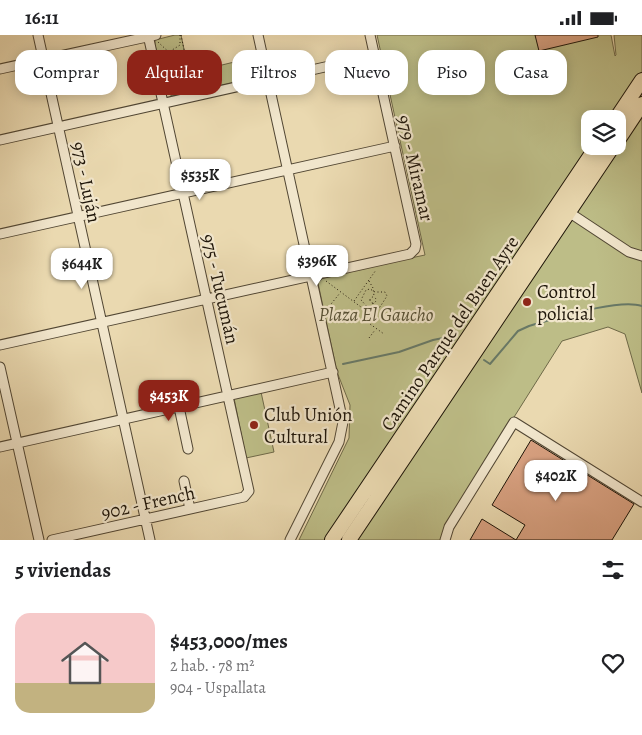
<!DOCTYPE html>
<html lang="es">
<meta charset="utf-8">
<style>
:root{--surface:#fff;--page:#f6f6f6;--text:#202124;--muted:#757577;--accent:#8f2418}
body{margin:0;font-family:Alegreya,serif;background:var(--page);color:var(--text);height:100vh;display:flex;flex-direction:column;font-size:19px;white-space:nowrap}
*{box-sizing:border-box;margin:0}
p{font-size:16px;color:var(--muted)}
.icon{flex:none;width:28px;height:28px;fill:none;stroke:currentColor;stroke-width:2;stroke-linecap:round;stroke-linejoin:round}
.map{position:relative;height:505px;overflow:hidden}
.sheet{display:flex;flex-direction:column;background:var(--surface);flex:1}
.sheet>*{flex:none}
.banner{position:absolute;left:15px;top:15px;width:612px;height:45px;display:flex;gap:10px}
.controls{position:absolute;left:581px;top:75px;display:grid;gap:10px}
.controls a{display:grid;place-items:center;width:45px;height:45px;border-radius:10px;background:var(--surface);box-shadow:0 2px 12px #0003;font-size:25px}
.price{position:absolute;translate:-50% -42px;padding:0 11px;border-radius:10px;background:#fff;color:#222;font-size:16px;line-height:32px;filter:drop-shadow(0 1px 2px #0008)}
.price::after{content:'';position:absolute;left:50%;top:30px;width:15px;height:11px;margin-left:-8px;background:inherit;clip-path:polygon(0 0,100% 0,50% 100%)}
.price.active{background:var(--accent);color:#fff}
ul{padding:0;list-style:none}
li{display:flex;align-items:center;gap:15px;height:125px;padding:0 15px}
li span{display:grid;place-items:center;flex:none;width:140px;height:100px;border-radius:15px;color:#555}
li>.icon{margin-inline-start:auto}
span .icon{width:60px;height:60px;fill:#fffc;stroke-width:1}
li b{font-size:21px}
h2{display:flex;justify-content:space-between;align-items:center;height:60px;padding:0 15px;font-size:21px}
.tag{padding:0 18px;border-radius:15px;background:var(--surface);box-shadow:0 2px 12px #0003;font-size:18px;line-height:45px}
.tag.active{background:var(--accent);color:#fff}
.status{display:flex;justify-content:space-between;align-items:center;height:35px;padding:0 25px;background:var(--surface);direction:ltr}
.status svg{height:14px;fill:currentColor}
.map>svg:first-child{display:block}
</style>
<div class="status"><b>16:11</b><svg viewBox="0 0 49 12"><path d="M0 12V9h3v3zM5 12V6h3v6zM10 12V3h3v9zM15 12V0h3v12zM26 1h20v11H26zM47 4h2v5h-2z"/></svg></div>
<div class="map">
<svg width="642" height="505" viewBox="0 0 642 505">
<rect width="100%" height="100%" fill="#ead9b0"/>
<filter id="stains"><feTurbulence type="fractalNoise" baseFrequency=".004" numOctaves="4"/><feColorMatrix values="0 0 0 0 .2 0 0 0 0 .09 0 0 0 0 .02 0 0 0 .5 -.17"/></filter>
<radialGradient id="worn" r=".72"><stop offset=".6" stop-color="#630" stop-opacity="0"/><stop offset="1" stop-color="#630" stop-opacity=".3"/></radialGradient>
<!-- green -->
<path fill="#bdbd87" stroke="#6e6948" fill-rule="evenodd" d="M 175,0 L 181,0 L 189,38 L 259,21 L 262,38 L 260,42 L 172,61 L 166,57 L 155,10 L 155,5 Z
M 377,0 L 611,0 L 615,21 L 616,20 L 614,0 L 642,0 L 642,358 L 625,299 L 608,292 L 562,306 L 446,490 L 441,505 L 299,505 L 349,403 L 350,370 L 337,337 L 318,248 L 325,241 L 425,220 ZM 590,84 L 618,84 L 618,111 L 590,111 Z
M 261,357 L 274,417 L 246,423 L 234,363 Z"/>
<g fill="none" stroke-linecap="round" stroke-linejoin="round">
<!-- stream -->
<path stroke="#687967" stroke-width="2" d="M 484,325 L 490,329 L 518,296 L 529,291 C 555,284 618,263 642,271
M 343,329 L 399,317 L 433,305 L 448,302 L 454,305"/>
</g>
<!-- building -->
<path fill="#d8a181" stroke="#1e1509" d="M 535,0 L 598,0 L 598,2 L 539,16 Z
M 531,405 L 634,469 L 612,505 L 470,505 L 482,484 L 516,505 L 525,490 L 492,470 Z"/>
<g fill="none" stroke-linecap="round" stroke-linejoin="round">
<defs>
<path id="minor" d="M 38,0 L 150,505
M 258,0 L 343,387 L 339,407 L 290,505
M 0,34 L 156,0
M 0,105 L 374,21
M 570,178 L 629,217 L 642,221
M 0,199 L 395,111
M 0,310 L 410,219 L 415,214 L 416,209 L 370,0
M 0,332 L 39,505
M 179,372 L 188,414
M 0,412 L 333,337
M 184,446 L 190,474
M 52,505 L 244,462 L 249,456 L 148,0
M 445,505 L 449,492 L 514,387 L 642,467"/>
<path id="highway" d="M 616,84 L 642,45
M 618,105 L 642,69
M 332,505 L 597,111
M 349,505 L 613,111"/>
</defs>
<!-- minor casing -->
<use href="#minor" stroke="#514633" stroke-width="11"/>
<!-- highway casing -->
<use href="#highway" stroke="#1e1509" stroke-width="16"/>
<!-- path -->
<path stroke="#1e1509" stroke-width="1" stroke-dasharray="1 2.5" stroke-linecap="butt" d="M 180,0 L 180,10 L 169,17 L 167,32 L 174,45 L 182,41 L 193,50 L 200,52
M 181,0 L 192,53
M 158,7 L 173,21 L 179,29 L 170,58
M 326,246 L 369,278
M 369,246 L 373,253 L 374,261
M370 265a3 3 0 1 1 6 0a3 3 0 1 1-6 0Z
M 354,266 L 376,235
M 373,268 L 373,274
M 327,274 L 340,258
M 371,276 L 361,265 L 366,255 L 370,254 L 375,257 L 385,257 L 387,261 L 380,272 L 373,274
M 369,279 L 370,289 L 384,299
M 369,303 L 375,295"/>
<!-- minor -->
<use href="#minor" stroke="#f1e6cc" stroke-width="9"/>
<!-- highway -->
<use href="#highway" stroke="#ead9b0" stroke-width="14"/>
</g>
<!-- markers -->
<g fill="#8f2418" stroke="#f1e6cc" stroke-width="2">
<circle cx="527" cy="267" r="5"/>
<circle cx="254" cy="390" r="5"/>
</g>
<g text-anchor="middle" stroke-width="4.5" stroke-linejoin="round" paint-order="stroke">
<!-- street labels -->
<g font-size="19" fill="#1e1509" stroke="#f1e6cc">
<text transform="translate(416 133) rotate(77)" y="7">979 - Miramar</text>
<text transform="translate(87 147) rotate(78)" y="7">973 - Luján</text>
<text transform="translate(221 254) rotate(77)" y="7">975 - Tucumán</text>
<text transform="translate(449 298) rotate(-56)" y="7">Camino Parque del Buen Ayre</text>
<text transform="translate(148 467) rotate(-13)" y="7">902 - French</text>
</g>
<!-- poi labels -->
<g font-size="19" fill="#1e1509" stroke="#f1e6cc" text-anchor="start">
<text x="537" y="263">Control<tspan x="537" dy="22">policial</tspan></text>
<text x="264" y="386">Club Unión<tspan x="264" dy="22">Cultural</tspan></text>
</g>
<!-- park labels -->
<g font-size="19" font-style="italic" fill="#565035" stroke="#f1e6cc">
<text x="376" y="286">Plaza El Gaucho</text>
</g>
</g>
<rect width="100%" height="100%" filter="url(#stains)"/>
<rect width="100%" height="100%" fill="url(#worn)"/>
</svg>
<div class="controls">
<a><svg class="icon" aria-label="layers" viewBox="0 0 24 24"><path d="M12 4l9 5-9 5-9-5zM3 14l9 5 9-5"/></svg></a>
</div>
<b class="price" style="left:200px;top:166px">$535K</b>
<b class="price" style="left:317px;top:252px">$396K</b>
<b class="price" style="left:82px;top:255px">$644K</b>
<b class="price active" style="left:169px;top:387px">$453K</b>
<b class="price" style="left:556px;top:467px">$402K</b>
<div class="banner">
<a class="tag">Comprar</a>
<a class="tag active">Alquilar</a>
<a class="tag">Filtros</a>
<a class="tag">Nuevo</a>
<a class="tag">Piso</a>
<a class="tag">Casa</a>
</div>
</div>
<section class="sheet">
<h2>5 viviendas<svg class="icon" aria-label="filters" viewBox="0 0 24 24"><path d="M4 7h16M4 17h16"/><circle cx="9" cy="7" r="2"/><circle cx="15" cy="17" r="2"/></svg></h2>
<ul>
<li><span style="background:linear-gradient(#f6c9c9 70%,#c2b280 0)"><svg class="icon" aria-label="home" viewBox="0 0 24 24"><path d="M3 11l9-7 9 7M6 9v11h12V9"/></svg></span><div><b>$453,000/mes</b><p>2 hab. · 78 m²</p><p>904 - Uspallata</p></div><svg class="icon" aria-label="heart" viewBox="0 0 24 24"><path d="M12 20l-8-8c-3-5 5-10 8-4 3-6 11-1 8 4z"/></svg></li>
</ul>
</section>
